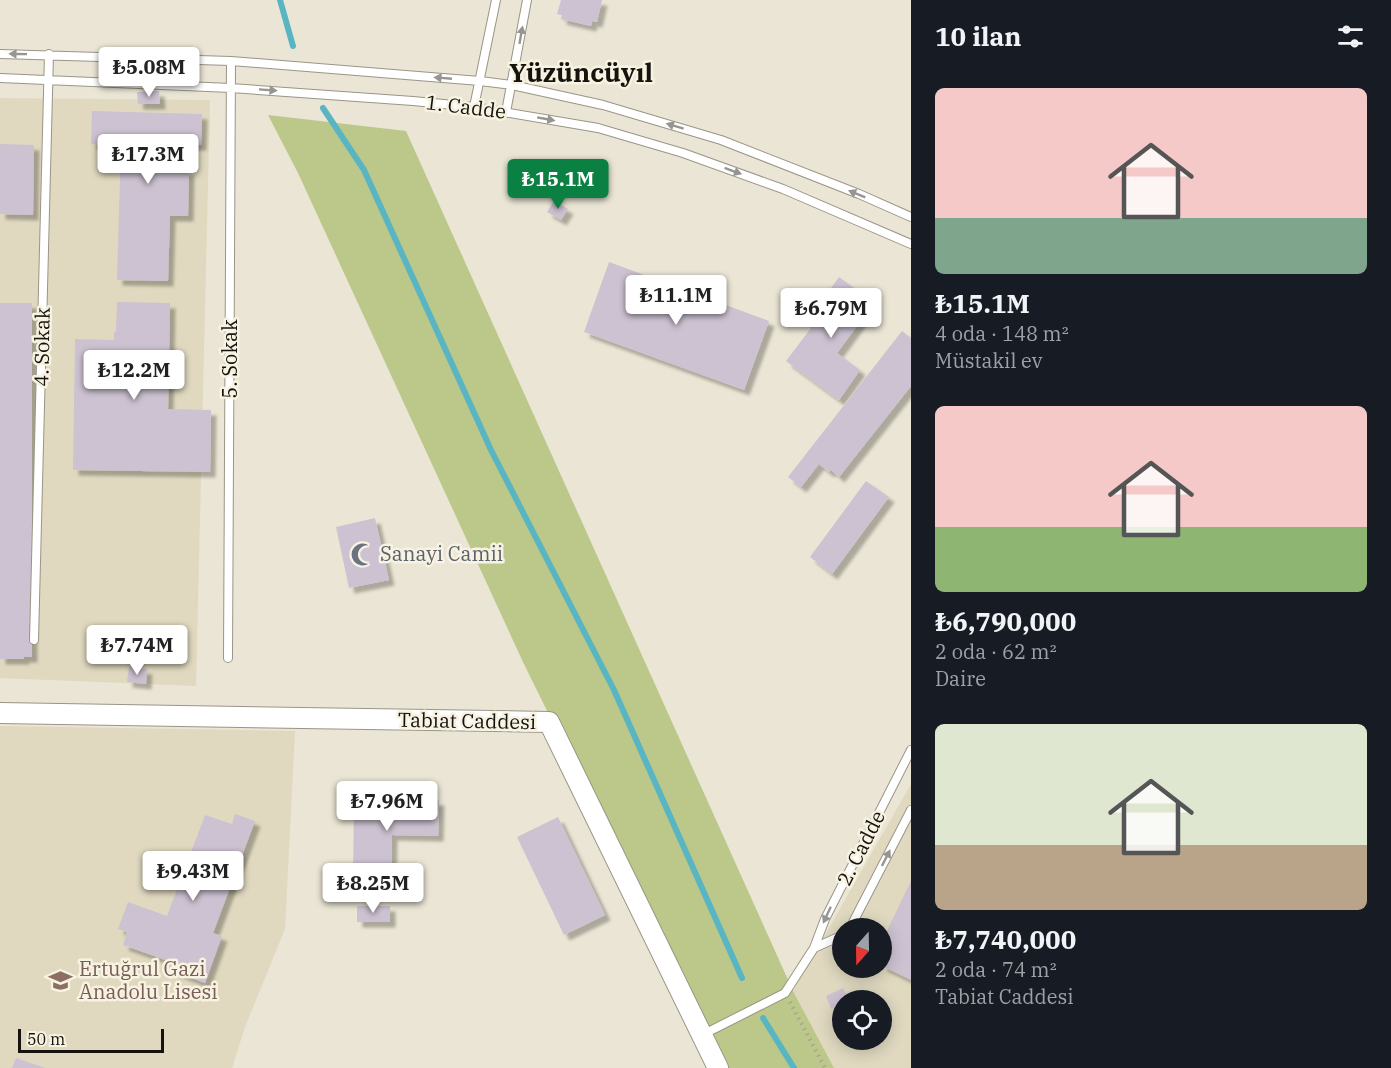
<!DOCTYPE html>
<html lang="tr">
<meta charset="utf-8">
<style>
:root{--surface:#171b24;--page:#242831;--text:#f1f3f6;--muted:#9ea1a6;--accent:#0b8043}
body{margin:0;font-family:"IBM Plex Serif",serif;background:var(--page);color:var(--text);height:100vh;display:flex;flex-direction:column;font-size:22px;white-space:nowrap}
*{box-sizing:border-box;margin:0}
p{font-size:20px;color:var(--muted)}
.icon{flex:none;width:33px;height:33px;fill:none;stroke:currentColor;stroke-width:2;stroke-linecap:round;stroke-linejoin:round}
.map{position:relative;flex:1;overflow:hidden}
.drawer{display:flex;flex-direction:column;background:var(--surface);width:480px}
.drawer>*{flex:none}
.needle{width:39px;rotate:200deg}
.tools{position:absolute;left:832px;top:918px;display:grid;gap:12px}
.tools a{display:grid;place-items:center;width:60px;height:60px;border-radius:50%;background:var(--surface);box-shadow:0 3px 15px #0003;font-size:30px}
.scale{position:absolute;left:18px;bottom:15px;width:146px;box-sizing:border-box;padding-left:6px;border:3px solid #15130d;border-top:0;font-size:16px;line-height:21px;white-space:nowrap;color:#15130d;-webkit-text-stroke:4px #f7f2e1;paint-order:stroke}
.price{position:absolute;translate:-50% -51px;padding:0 14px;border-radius:6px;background:#fff;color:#222;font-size:20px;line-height:39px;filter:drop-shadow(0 2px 3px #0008)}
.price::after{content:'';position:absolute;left:50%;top:36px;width:18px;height:14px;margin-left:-9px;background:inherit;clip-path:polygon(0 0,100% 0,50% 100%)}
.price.selected{background:var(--accent);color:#fff}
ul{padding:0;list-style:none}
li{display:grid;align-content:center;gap:12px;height:318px;padding:0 24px}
li span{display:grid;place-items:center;height:186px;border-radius:9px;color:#555}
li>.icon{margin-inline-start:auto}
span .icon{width:108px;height:108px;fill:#fffc;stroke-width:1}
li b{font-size:26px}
h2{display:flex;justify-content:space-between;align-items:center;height:72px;padding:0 24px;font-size:26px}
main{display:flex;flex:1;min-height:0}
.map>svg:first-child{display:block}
</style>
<main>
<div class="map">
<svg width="911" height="1068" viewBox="0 0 911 1068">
<defs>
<filter id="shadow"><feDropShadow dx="5.5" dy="5.5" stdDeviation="1.5" flood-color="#0004"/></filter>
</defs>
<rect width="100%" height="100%" fill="#eae5d4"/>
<!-- built -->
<path fill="#e0d9c0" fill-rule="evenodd" d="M 0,98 L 210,100 L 196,686 L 0,678 Z
M 0,726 L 295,731 L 285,929 L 245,1027 L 232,1068 L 0,1068 Z
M 911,784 L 911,1068 L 834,1068 L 793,991 ZM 843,928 L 882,928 L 882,968 L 843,968 ZM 843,1000 L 882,1000 L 882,1040 L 843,1040 Z"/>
<!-- green -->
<path fill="#bbc889" d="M 268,115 L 406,131 L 793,991 L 834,1068 L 723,1068 L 523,662 L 298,173 Z"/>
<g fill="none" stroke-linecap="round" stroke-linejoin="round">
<!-- stream -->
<path stroke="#5ab5c3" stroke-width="6" d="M 280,0 L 293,46
M 323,108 L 364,170 L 491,450 L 614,690 L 742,978
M 763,1018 L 794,1068"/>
</g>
<!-- building -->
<path fill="#cdc2d1" filter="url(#shadow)" d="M 561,0 L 602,0 L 597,22 L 592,21 L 591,26 L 561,19 L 562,15 L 557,14 Z
M 159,91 L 160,104 L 138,104 L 137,92 Z
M 92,111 L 202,114 L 201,145 L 175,145 L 174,170 L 189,170 L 188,216 L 170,216 L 168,281 L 117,280 L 121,145 L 91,144 Z
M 0,144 L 34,145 L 33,215 L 0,214 Z
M 554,201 L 568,209 L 561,220 L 547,212 Z
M 609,262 L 769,321 L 744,390 L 584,332 Z
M 839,277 L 874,303 L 837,353 L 860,370 L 839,400 L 786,361 L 811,328 L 807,326 L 810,322 L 808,320 Z
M 117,302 L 170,303 L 168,409 L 211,410 L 210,472 L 73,470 L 75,339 L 114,340 L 114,332 L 116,332 Z
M 0,303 L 32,303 L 32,657 L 24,657 L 24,659 L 0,659 Z
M 902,331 L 911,338 L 911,386 L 839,477 L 831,470 L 829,472 L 819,464 L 801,487 L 788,477 Z
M 866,481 L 889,497 L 832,574 L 810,557 Z
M 375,518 L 389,580 L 349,588 L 336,527 Z
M 129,667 L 147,669 L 146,684 L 127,682 Z
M 354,799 L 439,800 L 438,836 L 392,835 L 391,882 L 353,881 Z
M 235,814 L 255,821 L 213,933 L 222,936 L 205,983 L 165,968 L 168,961 L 123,945 L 127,932 L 118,929 L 128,902 L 167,916 L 205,815 L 232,824 Z
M 558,817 L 605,915 L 564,935 L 517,837 Z
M 911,881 L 911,980 L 882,966 L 882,941 Z
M 357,906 L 390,906 L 390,922 L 357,922 Z
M 843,988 L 849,1000 L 843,1000 L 843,1004 L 831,1009 L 826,996 Z
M 16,1058 L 45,1068 L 12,1068 Z"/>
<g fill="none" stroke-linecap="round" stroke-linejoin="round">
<defs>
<path id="service" d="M 0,54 L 231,61 L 480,81 L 512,85 L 603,105 L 721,140 L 859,194 L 911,217
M 0,78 L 231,88 L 413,101 L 474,107 L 598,128 L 683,153 L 783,189 L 911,244
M 474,107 L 496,0
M 506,112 L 527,0
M 34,640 L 49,54
M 228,658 L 231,61
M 850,928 L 911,810
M 814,948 L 843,935
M 704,1034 L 785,993 L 814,948 L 825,919 L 911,750"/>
<path id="tertiary" d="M 0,713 L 549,722 L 718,1068"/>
</defs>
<!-- service casing -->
<use href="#service" stroke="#9a9586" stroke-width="10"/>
<!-- tertiary casing -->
<use href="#tertiary" stroke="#9a9586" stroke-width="22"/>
<!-- path -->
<path stroke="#a8a496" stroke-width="4" stroke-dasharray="1.5 4.5" stroke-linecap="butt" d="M 790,1002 L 825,1068"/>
<!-- service -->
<use href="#service" stroke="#fff" stroke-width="8"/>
<!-- tertiary -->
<use href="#tertiary" stroke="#fff" stroke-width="20"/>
</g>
<!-- one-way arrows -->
<defs><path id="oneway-solid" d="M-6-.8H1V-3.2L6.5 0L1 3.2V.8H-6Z" transform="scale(1.5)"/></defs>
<g fill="#969592">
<use href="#oneway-solid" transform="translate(521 35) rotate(-80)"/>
<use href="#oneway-solid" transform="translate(18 54) rotate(-179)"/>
<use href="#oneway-solid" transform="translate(443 78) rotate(-175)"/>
<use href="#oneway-solid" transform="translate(268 90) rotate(4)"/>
<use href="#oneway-solid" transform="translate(546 119) rotate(10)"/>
<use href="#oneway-solid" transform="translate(675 126) rotate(-163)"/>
<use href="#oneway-solid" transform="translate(733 171) rotate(20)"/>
<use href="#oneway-solid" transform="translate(857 194) rotate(-158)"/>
<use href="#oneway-solid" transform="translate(886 858) rotate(-63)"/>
<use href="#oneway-solid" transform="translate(827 915) rotate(115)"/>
</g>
<!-- icons -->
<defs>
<symbol id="mosque-bare" viewBox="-9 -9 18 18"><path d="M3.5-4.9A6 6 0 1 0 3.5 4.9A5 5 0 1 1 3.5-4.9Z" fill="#6b7280" stroke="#f7f2e1" stroke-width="2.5" paint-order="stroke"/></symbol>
<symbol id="school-bare" viewBox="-9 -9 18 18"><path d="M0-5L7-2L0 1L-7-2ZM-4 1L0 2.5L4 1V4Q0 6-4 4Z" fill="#8d6e63" stroke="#f7f2e1" stroke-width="2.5" paint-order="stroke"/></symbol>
</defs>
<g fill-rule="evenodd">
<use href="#mosque-bare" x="346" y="538" width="33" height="33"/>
<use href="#school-bare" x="44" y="964" width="33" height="33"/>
</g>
<g text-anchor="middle" stroke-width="5" stroke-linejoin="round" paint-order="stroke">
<!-- street labels -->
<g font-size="20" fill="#15130d" stroke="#f7f2e1">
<text transform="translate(466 107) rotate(7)" y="7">1. Cadde</text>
<text transform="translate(42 347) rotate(-89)" y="7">4. Sokak</text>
<text transform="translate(230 359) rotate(-90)" y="7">5. Sokak</text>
<text transform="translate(467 721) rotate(1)" y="7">Tabiat Caddesi</text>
<text transform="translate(861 848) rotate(-63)" y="7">2. Cadde</text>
</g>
<!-- worship labels -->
<g font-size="20" fill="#5b616d" stroke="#f7f2e1" text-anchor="start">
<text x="380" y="561">Sanayi Camii</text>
</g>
<!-- education labels -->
<g font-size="20" fill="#785e54" stroke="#f7f2e1" text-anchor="start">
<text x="79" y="976">Ertuğrul Gazi<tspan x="79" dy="23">Anadolu Lisesi</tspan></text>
</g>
<!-- district labels -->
<g font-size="26" font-weight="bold" fill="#15130d" stroke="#f7f2e1">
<text x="581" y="82">Yüzüncüyıl</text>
</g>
</g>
</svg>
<div class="tools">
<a><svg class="needle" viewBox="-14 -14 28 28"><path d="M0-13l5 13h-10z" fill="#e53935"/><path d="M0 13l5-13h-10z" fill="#9ea1a6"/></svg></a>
<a><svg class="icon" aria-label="locate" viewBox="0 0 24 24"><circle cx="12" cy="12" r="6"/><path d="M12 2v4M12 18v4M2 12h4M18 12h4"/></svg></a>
</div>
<div class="scale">50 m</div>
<b class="price" style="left:149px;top:98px">₺5.08M</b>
<b class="price" style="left:148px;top:185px">₺17.3M</b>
<b class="price selected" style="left:558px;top:210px">₺15.1M</b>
<b class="price" style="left:676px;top:326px">₺11.1M</b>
<b class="price" style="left:831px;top:339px">₺6.79M</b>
<b class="price" style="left:134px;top:401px">₺12.2M</b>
<b class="price" style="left:137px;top:676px">₺7.74M</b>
<b class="price" style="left:387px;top:832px">₺7.96M</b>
<b class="price" style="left:193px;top:902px">₺9.43M</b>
<b class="price" style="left:373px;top:914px">₺8.25M</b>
</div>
<section class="drawer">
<h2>10 ilan<svg class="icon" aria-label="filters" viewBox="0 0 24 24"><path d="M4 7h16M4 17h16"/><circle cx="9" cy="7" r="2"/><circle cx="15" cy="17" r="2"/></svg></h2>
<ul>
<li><span style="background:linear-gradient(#f6c9c9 70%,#7fa58c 0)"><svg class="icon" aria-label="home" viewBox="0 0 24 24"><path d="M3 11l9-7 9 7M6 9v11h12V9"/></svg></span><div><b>₺15.1M</b><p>4 oda · 148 m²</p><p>Müstakil ev</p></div></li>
<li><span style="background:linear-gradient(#f6c9c9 65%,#8fb573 0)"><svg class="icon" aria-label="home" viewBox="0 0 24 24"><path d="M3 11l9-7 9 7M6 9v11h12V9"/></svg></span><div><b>₺6,790,000</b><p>2 oda · 62 m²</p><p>Daire</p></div></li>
<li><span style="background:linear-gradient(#dfe7d0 65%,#b9a48a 0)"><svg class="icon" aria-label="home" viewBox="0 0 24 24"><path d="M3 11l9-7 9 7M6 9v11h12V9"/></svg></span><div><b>₺7,740,000</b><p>2 oda · 74 m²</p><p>Tabiat Caddesi</p></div></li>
</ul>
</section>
</main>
